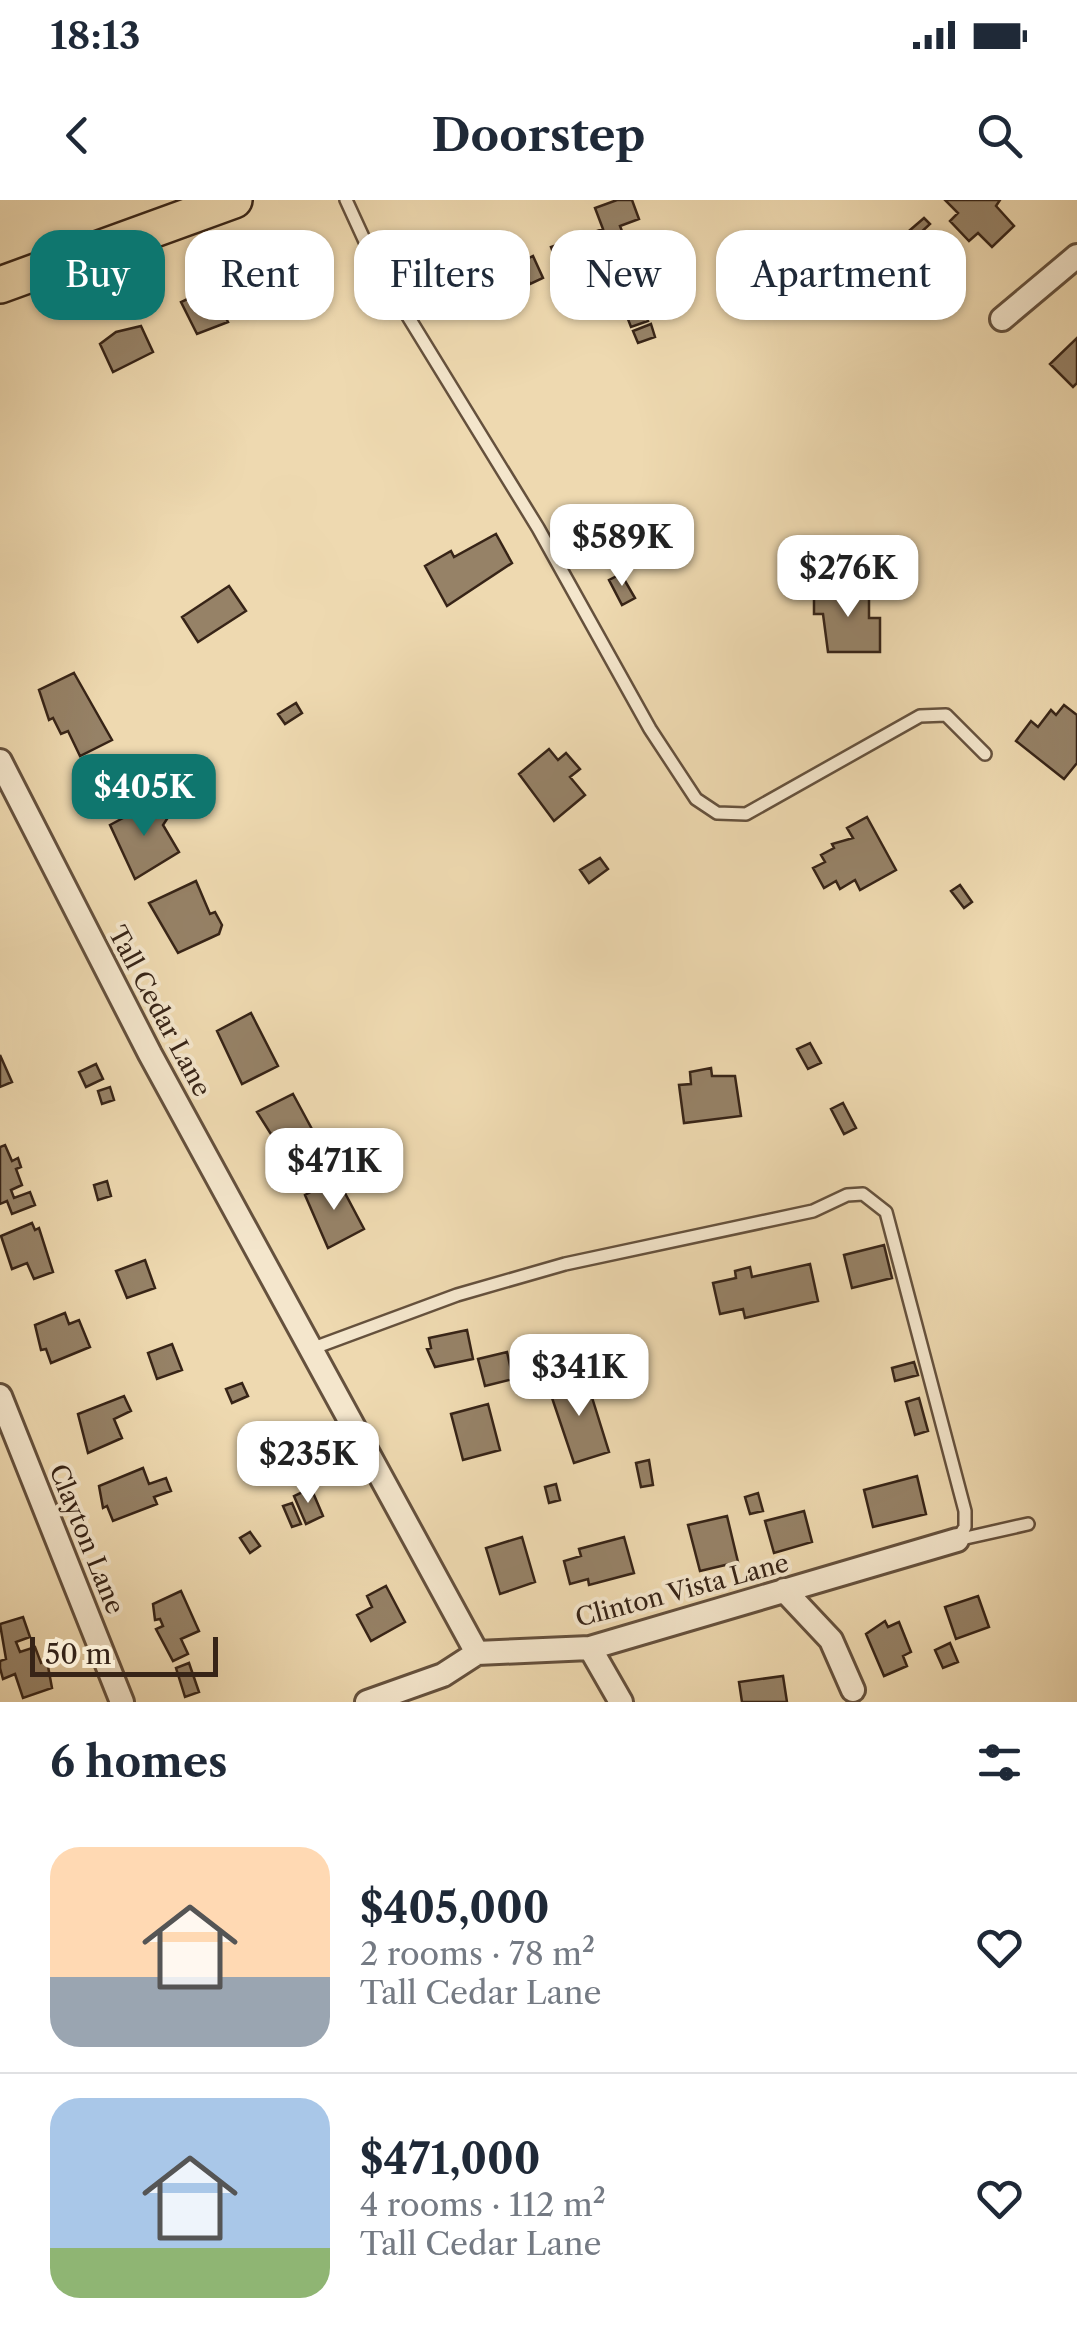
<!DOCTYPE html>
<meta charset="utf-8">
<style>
:root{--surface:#fff;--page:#f6f6f7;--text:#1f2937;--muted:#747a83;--line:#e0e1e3;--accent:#0f766e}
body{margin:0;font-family:"Libre Caslon Text",serif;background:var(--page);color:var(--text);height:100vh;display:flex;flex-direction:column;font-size:38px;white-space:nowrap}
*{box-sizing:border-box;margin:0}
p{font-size:32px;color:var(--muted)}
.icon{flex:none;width:55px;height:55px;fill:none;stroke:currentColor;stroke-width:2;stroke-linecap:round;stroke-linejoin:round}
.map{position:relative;height:1502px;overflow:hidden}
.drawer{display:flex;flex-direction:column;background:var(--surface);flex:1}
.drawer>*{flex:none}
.banner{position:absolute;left:30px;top:30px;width:1018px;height:90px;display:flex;gap:20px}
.scale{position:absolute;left:30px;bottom:25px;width:188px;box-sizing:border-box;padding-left:10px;border:5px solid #372417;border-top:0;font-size:28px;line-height:35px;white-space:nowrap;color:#372417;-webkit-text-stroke:8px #f4e6cc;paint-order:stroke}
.price{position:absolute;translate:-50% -85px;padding:0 22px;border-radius:20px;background:#fff;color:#222;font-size:32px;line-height:65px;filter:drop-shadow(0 2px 5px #0008)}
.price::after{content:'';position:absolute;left:50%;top:60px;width:30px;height:22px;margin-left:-15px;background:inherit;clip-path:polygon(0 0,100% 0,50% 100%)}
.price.active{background:var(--accent);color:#fff}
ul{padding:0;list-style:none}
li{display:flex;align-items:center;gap:30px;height:250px;padding:0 50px}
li+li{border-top:2px solid var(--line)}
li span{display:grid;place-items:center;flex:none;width:280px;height:200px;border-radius:30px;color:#555}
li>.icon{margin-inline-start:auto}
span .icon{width:120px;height:120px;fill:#fffc;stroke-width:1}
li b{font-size:42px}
h2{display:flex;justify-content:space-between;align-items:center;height:120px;padding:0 50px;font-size:42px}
.chip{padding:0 35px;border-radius:30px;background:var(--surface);box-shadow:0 2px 8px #0004;font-size:35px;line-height:90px}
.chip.active{background:var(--accent);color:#fff}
.status{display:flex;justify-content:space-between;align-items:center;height:70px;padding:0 50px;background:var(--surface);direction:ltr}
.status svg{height:28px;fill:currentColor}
header{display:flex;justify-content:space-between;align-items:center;height:130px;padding:0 50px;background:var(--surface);font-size:45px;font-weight:800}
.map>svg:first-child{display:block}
</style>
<div class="status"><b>18:13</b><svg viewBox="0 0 49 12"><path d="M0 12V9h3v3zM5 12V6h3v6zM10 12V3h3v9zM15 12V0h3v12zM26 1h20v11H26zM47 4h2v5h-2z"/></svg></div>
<header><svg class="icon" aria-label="back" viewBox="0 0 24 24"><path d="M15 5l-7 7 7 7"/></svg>Doorstep<svg class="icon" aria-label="search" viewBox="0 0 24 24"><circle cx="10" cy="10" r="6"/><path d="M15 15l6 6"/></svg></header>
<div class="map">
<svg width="1077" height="1502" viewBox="0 0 1077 1502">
<rect width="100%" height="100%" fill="#eed9b0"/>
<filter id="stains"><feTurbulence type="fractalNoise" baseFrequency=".002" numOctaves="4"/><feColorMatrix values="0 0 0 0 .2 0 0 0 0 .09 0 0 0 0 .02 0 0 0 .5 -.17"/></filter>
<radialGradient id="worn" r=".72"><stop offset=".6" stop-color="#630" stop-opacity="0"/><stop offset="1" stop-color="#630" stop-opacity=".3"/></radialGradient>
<!-- building -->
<path fill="#968267" stroke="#372417" stroke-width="2.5" d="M 617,0 L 632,0 L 639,19 L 620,26 L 630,52 L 563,78 L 551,47 L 603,29 L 595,8 Z
M 945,0 L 1000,0 L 996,6 L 1014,26 L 992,47 L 978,33 L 969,41 L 950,21 L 958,13 Z
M 924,18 L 930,24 L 915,38 L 909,31 Z
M 533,56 L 543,78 L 530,84 L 521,62 Z
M 510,61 L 519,89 L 453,115 L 443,84 Z
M 221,83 L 236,113 L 226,118 L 228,122 L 197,134 L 181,102 Z
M 643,108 L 648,121 L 631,127 L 626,114 Z
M 651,124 L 655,137 L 638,143 L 633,131 Z
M 141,126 L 153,152 L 113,172 L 100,144 L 116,132 Z
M 1077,138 L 1077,183 L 1073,187 L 1050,164 Z
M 496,334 L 512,363 L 447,406 L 425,366 L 451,351 L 454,357 Z
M 621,374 L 635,398 L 622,405 L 609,380 Z
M 229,386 L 246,411 L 198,442 L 182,417 Z
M 814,389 L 869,389 L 869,418 L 880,418 L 880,452 L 828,452 L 823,414 L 814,414 Z
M 74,473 L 112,540 L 80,556 L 68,531 L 61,534 L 53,518 L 49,520 L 39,490 Z
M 296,503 L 302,513 L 285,524 L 278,514 Z
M 1064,505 L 1077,515 L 1077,563 L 1064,579 L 1016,541 L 1031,521 L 1038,527 L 1051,510 L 1056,515 Z
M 549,549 L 558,560 L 566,553 L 580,569 L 570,577 L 585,595 L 554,621 L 519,574 Z
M 151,603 L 160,606 L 167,619 L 163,625 L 179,652 L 135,679 L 110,625 Z
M 867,617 L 896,670 L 860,690 L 855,680 L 840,689 L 836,681 L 824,688 L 813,668 L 825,662 L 821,655 L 834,648 L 832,644 L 853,638 L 847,628 Z
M 600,658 L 608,669 L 589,683 L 580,670 Z
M 196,681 L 210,714 L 215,712 L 222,725 L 219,734 L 178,753 L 149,703 Z
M 960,685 L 972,702 L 964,708 L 951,691 Z
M 251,813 L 278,866 L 242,884 L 217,831 Z
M 810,843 L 821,863 L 808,869 L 797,849 Z
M 0,855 L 12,882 L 0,887 Z
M 96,864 L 103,879 L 86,887 L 79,872 Z
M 711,868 L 712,876 L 735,876 L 741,916 L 684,923 L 679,885 L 691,884 L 690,872 Z
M 110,887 L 114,900 L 102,904 L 98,891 Z
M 293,894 L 320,944 L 288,961 L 257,912 Z
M 843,903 L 856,928 L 844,934 L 831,909 Z
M 5,945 L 12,961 L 18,958 L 21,967 L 16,969 L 22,985 L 11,990 L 14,998 L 30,992 L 35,1005 L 12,1014 L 7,1001 L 0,1004 L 0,947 Z
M 337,978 L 364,1029 L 328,1048 L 305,995 Z
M 107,981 L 111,996 L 98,1000 L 94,985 Z
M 32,1023 L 35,1030 L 39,1028 L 53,1072 L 34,1079 L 27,1063 L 12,1069 L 1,1036 Z
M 884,1045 L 892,1078 L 852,1088 L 844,1055 Z
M 145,1060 L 155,1088 L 127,1098 L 116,1071 Z
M 810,1064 L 818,1101 L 745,1118 L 743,1109 L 720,1114 L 713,1083 L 736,1078 L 735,1071 L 750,1067 L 752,1077 Z
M 65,1113 L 69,1124 L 79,1120 L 90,1147 L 51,1163 L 46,1149 L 41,1150 L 35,1125 Z
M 467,1130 L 473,1159 L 435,1167 L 427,1149 L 431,1148 L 429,1138 Z
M 172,1144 L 182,1170 L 157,1179 L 148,1153 Z
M 507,1152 L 513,1179 L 485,1186 L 478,1159 Z
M 914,1162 L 918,1175 L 895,1181 L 892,1168 Z
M 585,1175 L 609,1252 L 574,1263 L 548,1186 Z
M 242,1183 L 248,1196 L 232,1203 L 226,1189 Z
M 124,1196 L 131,1211 L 114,1219 L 122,1238 L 88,1253 L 78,1214 Z
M 919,1198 L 928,1231 L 915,1235 L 906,1202 Z
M 488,1204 L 500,1250 L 463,1260 L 451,1214 Z
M 649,1260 L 653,1285 L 641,1287 L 636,1263 Z
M 143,1268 L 149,1284 L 166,1278 L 171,1291 L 154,1297 L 157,1304 L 113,1321 L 107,1306 L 103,1308 L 99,1286 Z
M 917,1276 L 926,1314 L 873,1327 L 864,1290 Z
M 556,1284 L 560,1300 L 549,1303 L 545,1287 Z
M 311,1288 L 323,1316 L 306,1324 L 294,1296 Z
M 758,1293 L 763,1311 L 750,1314 L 745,1297 Z
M 292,1303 L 301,1324 L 292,1327 L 283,1306 Z
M 804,1311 L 812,1342 L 774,1353 L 765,1321 Z
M 727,1316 L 738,1362 L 700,1371 L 688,1325 Z
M 250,1332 L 260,1346 L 250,1353 L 240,1338 Z
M 522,1337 L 535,1382 L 500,1394 L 486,1348 Z
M 624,1337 L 634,1373 L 589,1385 L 588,1379 L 570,1384 L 564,1361 L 581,1356 L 579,1349 Z
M 386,1386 L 405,1422 L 371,1441 L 357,1415 L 372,1407 L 367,1396 Z
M 181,1391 L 199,1431 L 181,1439 L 188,1454 L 173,1461 L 156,1429 L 163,1426 L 160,1419 L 155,1420 L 153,1404 Z
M 978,1396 L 989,1427 L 956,1439 L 945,1407 Z
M 23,1417 L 30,1437 L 16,1442 L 20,1452 L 35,1447 L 41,1463 L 47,1461 L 52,1488 L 23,1498 L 15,1474 L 3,1479 L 0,1468 L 0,1461 L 6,1459 L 0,1424 Z
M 885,1421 L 888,1427 L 899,1422 L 911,1452 L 903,1456 L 907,1466 L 884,1476 L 866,1434 Z
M 950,1443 L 958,1462 L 943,1468 L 935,1450 Z
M 189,1463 L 199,1492 L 185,1497 L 176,1468 Z
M 783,1476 L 787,1502 L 742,1502 L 739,1482 Z"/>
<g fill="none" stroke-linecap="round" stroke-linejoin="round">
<defs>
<path id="lane" d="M 346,0 L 374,61 L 538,328 L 650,529 L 696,599 L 717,613 L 746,614 L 920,516 L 946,515 L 985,554
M 311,1149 L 457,1095 L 565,1064 L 813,1011 L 847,995 L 863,994 L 886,1012 L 965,1311 L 965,1327 L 957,1340
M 957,1340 L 1028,1324"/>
<path id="street" d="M 1002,119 L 1077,56
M 0,561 L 150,854 L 477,1453
M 0,1196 L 122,1502
M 784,1390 L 831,1440 L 853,1490
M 590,1448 L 621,1502
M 367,1502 L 443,1475 L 477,1453 L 590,1448 L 957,1340"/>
<path id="primary" d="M 0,85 L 234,0"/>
</defs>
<!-- lane casing -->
<use href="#lane" stroke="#65513d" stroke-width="16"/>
<!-- street casing -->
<use href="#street" stroke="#65513d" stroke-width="28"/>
<!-- primary casing -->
<use href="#primary" stroke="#372417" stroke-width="40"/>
<!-- lane -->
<use href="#lane" stroke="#f4e6cc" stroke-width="11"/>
<!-- street -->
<use href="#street" stroke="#f4e6cc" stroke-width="22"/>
<!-- primary -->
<use href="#primary" stroke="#eed9b0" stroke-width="35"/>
</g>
<g text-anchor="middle" stroke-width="8" stroke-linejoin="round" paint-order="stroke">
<!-- street labels -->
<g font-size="25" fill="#372417" stroke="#f4e6cc">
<text transform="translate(160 811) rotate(62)" y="9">Tall Cedar Lane</text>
<text transform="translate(87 1339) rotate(68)" y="9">Clayton Lane</text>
<text transform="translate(682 1390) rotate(-15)" y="9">Clinton Vista Lane</text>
</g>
</g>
<rect width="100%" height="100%" filter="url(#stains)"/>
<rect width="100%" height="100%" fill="url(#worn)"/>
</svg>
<div class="scale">50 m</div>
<b class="price" style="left:622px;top:389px">$589K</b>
<b class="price" style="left:848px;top:420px">$276K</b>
<b class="price active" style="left:144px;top:639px">$405K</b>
<b class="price" style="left:334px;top:1013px">$471K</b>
<b class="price" style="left:579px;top:1219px">$341K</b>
<b class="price" style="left:308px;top:1306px">$235K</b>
<div class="banner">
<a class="chip active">Buy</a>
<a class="chip">Rent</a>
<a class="chip">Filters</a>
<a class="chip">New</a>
<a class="chip">Apartment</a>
</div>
</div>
<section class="drawer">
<h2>6 homes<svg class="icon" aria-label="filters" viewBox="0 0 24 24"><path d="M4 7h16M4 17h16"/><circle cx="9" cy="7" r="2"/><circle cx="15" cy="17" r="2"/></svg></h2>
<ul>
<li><span style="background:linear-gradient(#ffd9b3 65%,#9aa5b1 0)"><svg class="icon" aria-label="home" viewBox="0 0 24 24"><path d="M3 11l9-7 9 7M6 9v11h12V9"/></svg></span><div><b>$405,000</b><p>2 rooms · 78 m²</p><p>Tall Cedar Lane</p></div><svg class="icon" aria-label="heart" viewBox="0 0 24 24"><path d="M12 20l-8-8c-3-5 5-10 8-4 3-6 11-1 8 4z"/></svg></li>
<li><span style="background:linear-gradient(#a9c7e8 75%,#8fb573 0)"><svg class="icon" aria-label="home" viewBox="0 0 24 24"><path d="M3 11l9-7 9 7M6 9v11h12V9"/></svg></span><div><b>$471,000</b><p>4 rooms · 112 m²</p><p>Tall Cedar Lane</p></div><svg class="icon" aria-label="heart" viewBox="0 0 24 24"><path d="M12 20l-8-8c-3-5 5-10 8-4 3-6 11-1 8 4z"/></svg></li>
</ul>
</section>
